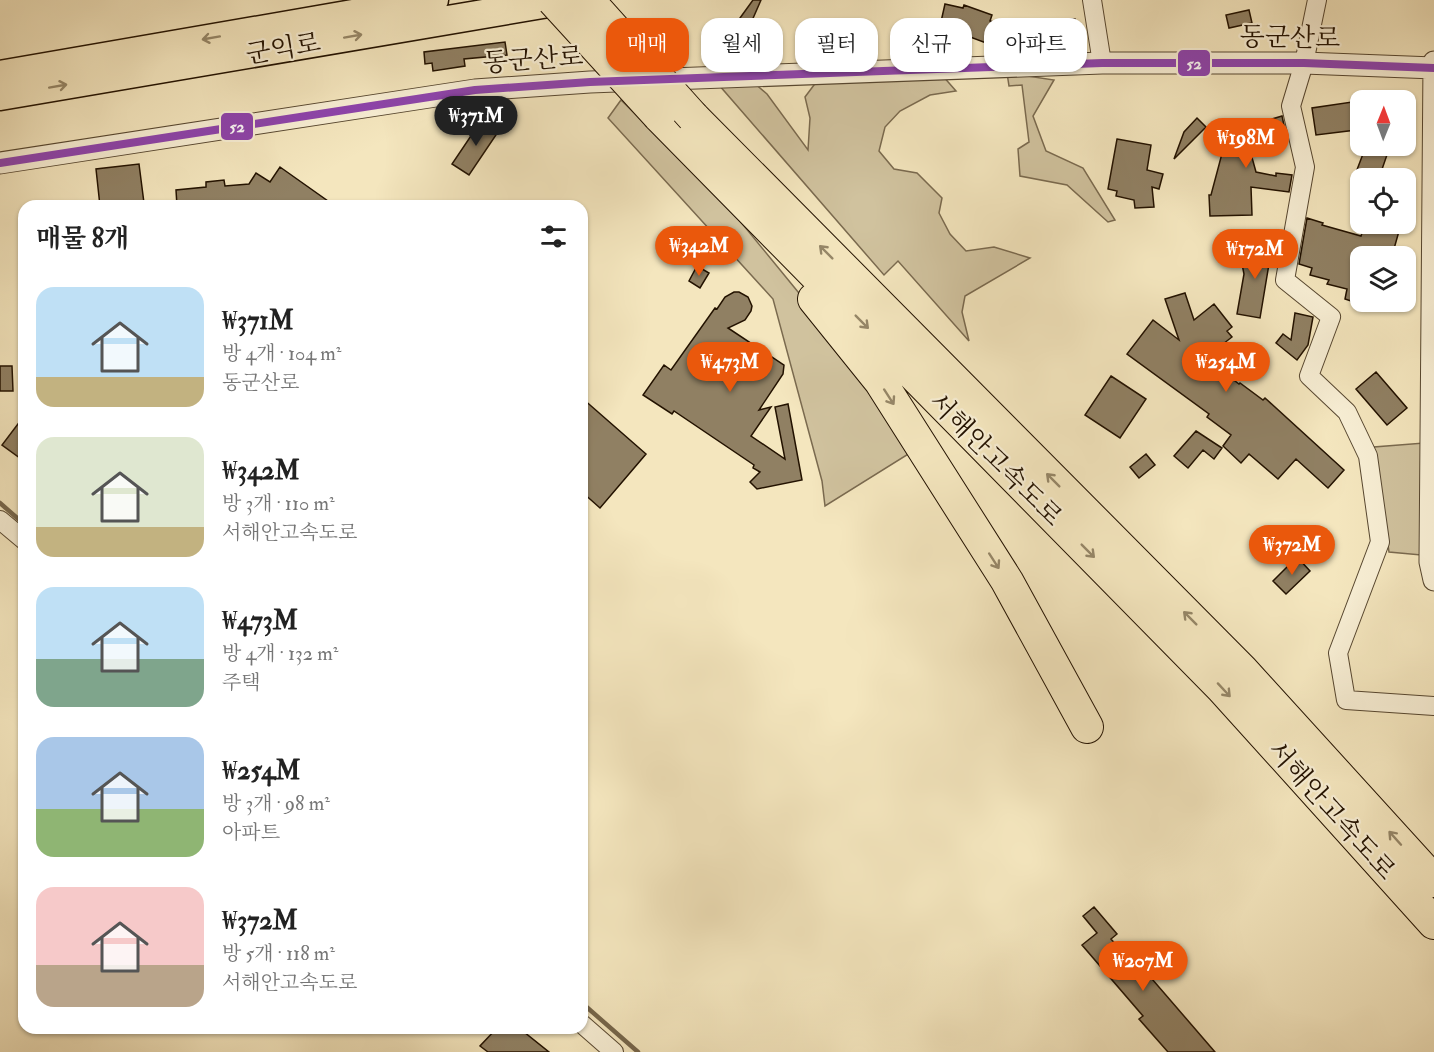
<!DOCTYPE html>
<html lang="ko">
<meta charset="utf-8">
<style>
:root{--surface:#fff;--page:#f2f2f2;--text:#222;--muted:#767676;--accent:#ea580c}
body{margin:0;font-family:"IM FELL Double Pica","Noto Serif KR",serif;background:var(--page);color:var(--text);height:100vh;display:flex;flex-direction:column;font-size:22px;white-space:nowrap}
*{box-sizing:border-box;margin:0}
p{font-size:20px;color:var(--muted)}
.icon{flex:none;width:33px;height:33px;fill:none;stroke:currentColor;stroke-width:2;stroke-linecap:round;stroke-linejoin:round}
.map{position:relative;flex:1;overflow:hidden}
.panel{position:absolute;left:18px;top:200px;width:570px;height:834px;display:flex;flex-direction:column;background:var(--surface);border-radius:18px;box-shadow:0 2px 4px #0004}
.panel>*{flex:none}
.guide{position:absolute;left:606px;top:18px;width:570px;height:54px;display:flex;gap:12px}
.needle{width:39px;rotate:1deg}
.controls{position:absolute;left:1350px;top:90px;display:grid;gap:12px}
.controls a{display:grid;place-items:center;width:66px;height:66px;border-radius:12px;background:var(--surface);box-shadow:0 2px 4px #0004;font-size:30px}
.price{position:absolute;translate:-50% -51px;padding:0 14px;border-radius:21px;background:var(--accent);color:#fff;font-size:20px;line-height:39px;filter:drop-shadow(0 2px 3px #0008)}
.price::after{content:'';position:absolute;left:50%;top:36px;width:18px;height:14px;margin-left:-9px;background:inherit;clip-path:polygon(0 0,100% 0,50% 100%)}
.price.active{background:#222;color:#fff}
ul{padding:0;list-style:none}
li{display:flex;align-items:center;gap:18px;height:150px;padding:0 18px}
li span{display:grid;place-items:center;flex:none;width:168px;height:120px;border-radius:18px;color:#555}
li>.icon{margin-inline-start:auto}
span .icon{width:72px;height:72px;fill:#fffc;stroke-width:1}
li b{font-size:26px}
h2{display:flex;justify-content:space-between;align-items:center;height:72px;padding:0 18px;font-size:26px}
.pill{padding:0 21px;border-radius:18px;background:var(--surface);box-shadow:0 2px 4px #0004;font-size:21px;line-height:54px}
.pill.active{background:var(--accent);color:#fff}
.map>svg:first-child{display:block}
</style>
<div class="map">
<svg width="1434" height="1052" viewBox="0 0 1434 1052">
<rect width="100%" height="100%" fill="#f4e6be"/>
<filter id="stains"><feTurbulence type="fractalNoise" baseFrequency=".00333" numOctaves="4"/><feColorMatrix values="0 0 0 0 .2 0 0 0 0 .09 0 0 0 0 .02 0 0 0 .5 -.17"/></filter>
<radialGradient id="worn" r=".72"><stop offset=".6" stop-color="#630" stop-opacity="0"/><stop offset="1" stop-color="#630" stop-opacity=".3"/></radialGradient>
<!-- green -->
<path fill="#d0c29e" stroke="#7a6a4f" stroke-width="1.5" d="M 1007,73 L 1054,80 L 1033,116 L 1046,151 L 1083,168 L 1115,220 L 1108,222 L 1067,185 L 1020,176 L 1018,149 L 1029,142 L 1022,85 L 1009,86 Z
M 942,75 L 956,91 L 930,95 L 900,111 L 885,127 L 879,151 L 894,169 L 917,173 L 942,198 L 939,213 L 950,234 L 966,251 L 994,247 L 1030,258 L 965,296 L 962,312 L 969,341 L 898,261 L 884,275 L 719,85 L 753,82 L 767,94 L 808,150 L 810,118 L 805,97 L 817,81 Z
M 621,100 L 722,199 L 857,364 L 910,453 L 825,506 L 822,481 L 773,299 L 608,118 Z
M 1424,443 L 1421,555 L 1389,552 L 1374,447 Z"/>
<g fill="none" stroke-linecap="round" stroke-linejoin="round">
<!-- stream -->
<path stroke="#76664b" stroke-width="4.5" d="M 0,503 L 24,524
M 582,1003 L 638,1052"/>
</g>
<!-- building -->
<path fill="#908063" stroke="#231200" stroke-width="1.5" d="M 753,0 L 761,0 L 744,39 L 747,40 L 737,60 L 732,57 L 728,64 L 723,64 L 715,61 L 727,36 Z
M 945,4 L 963,8 L 964,5 L 992,15 L 990,21 L 1007,25 L 1052,23 L 1052,21 L 1075,19 L 1077,42 L 1036,47 L 1034,39 L 1011,40 L 1008,53 L 990,54 L 989,44 L 957,32 L 956,39 L 938,35 Z
M 1249,10 L 1252,23 L 1229,28 L 1226,15 Z
M 505,42 L 507,55 L 464,59 L 465,66 L 433,71 L 432,63 L 425,64 L 424,52 Z
M 1352,102 L 1356,130 L 1316,135 L 1312,108 Z
M 1282,116 L 1287,139 L 1251,154 L 1256,172 L 1276,176 L 1276,173 L 1292,175 L 1289,192 L 1251,187 L 1252,215 L 1210,216 L 1209,195 L 1211,195 L 1224,146 L 1232,131 Z
M 483,118 L 500,129 L 469,175 L 452,164 Z
M 1197,118 L 1206,127 L 1174,159 L 1184,132 Z
M 1117,139 L 1151,145 L 1147,170 L 1163,174 L 1159,189 L 1152,187 L 1154,207 L 1135,208 L 1134,200 L 1116,196 L 1117,191 L 1108,189 Z
M 1366,146 L 1380,146 L 1389,149 L 1379,178 L 1364,178 L 1355,175 Z
M 139,164 L 144,203 L 100,206 L 96,169 Z
M 280,167 L 335,206 L 177,206 L 176,190 L 206,187 L 206,182 L 224,180 L 225,186 L 249,184 L 256,173 L 270,182 Z
M 1307,218 L 1323,223 L 1322,225 L 1361,236 L 1365,224 L 1401,224 L 1392,256 L 1360,256 L 1360,304 L 1345,299 L 1347,289 L 1327,284 L 1329,280 L 1310,275 L 1312,268 L 1299,264 Z
M 1280,246 L 1277,263 L 1269,264 L 1260,318 L 1237,314 L 1244,274 L 1240,254 Z
M 697,266 L 709,273 L 700,288 L 689,281 Z
M 734,292 L 739,292 L 748,297 L 752,306 L 751,311 L 745,320 L 728,328 L 784,365 L 783,374 L 759,410 L 771,407 L 751,436 L 785,459 L 775,407 L 788,404 L 802,480 L 757,489 L 750,482 L 760,472 L 753,468 L 754,465 L 674,411 L 672,414 L 643,395 L 664,365 L 671,370 L 715,308 L 717,309 L 725,297 Z
M 1185,293 L 1194,320 L 1214,304 L 1232,327 L 1227,331 L 1232,337 L 1205,358 L 1239,384 L 1240,383 L 1263,400 L 1265,398 L 1344,470 L 1328,488 L 1296,459 L 1278,479 L 1249,454 L 1241,463 L 1223,446 L 1231,435 L 1207,417 L 1209,414 L 1127,354 L 1153,320 L 1179,340 L 1165,299 Z
M 1295,313 L 1313,317 L 1308,345 L 1297,360 L 1276,343 L 1283,334 L 1291,340 Z
M 0,366 L 12,366 L 13,391 L 0,391 Z
M 1376,372 L 1407,408 L 1387,425 L 1356,389 Z
M 1111,376 L 1146,399 L 1120,438 L 1085,415 Z
M 582,398 L 646,454 L 600,508 L 582,492 Z
M 24,416 L 24,461 L 2,445 Z
M 1196,431 L 1222,448 L 1214,459 L 1203,450 L 1188,468 L 1174,456 Z
M 1146,454 L 1155,465 L 1139,478 L 1130,467 Z
M 1297,557 L 1310,571 L 1286,594 L 1273,581 Z
M 1094,907 L 1117,934 L 1111,939 L 1142,975 L 1146,972 L 1215,1052 L 1168,1052 L 1139,1019 L 1143,1016 L 1082,945 L 1097,933 L 1083,916 Z
M 497,1028 L 519,1028 L 549,1052 L 488,1052 L 480,1046 Z"/>
<g fill="none" stroke-linecap="round" stroke-linejoin="round">
<defs>
<path id="minor" d="M 1092,0 L 1102,63
M 1317,0 L 1304,63 L 1291,106 L 1305,167 L 1285,280 L 1331,317 L 1309,376 L 1347,412 L 1368,456 L 1380,542 L 1338,653 L 1346,700 L 1434,706
M 0,520 L 24,540
M 582,1024 L 614,1052"/>
<path id="tertiary" d="M 1434,62 L 1430,562 L 1434,580
M 0,163 L 475,90 L 590,82 L 1102,63 L 1304,63 L 1434,68"/>
<path id="trunk" d="M 0,75 L 434,0
M 0,96 L 566,0"/>
<path id="motorway" d="M 659,116 L 1222,688 L 1434,923
M 693,117 L 1242,670 L 1434,881
M 814,299 L 880,381 L 1007,581 L 1087,727"/>
</defs>
<!-- minor casing -->
<use href="#minor" stroke="#574730" stroke-width="20"/>
<!-- tertiary casing -->
<use href="#tertiary" stroke="#574730" stroke-width="23"/>
<!-- trunk casing -->
<use href="#trunk" stroke="#231200" stroke-width="31"/>
<!-- motorway casing -->
<use href="#motorway" stroke="#231200" stroke-width="34"/>
<!-- minor -->
<use href="#minor" stroke="#f8efd5" stroke-width="18"/>
<!-- tertiary -->
<use href="#tertiary" stroke="#f8efd5" stroke-width="21"/>
<!-- trunk -->
<use href="#trunk" stroke="#f4e6be" stroke-width="28"/>
<!-- motorway -->
<use href="#motorway" stroke="#f4e6be" stroke-width="32"/>
<defs>
<path id="motorway-bridge" d="M 553,0 L 659,116
M 588,0 L 693,117"/>
</defs>
<!-- motorway-bridge casing -->
<use href="#motorway-bridge" stroke="#231200" stroke-width="34" stroke-linecap="butt"/>
<!-- motorway-bridge -->
<use href="#motorway-bridge" stroke="#f4e6be" stroke-width="32"/>
<defs>
<path id="bus-1" d="M 0,163 L 475,90 L 590,82 L 1102,63 L 1304,63 L 1434,68"/>
</defs>
<!-- bus-1 casing -->
<use href="#bus-1" stroke="#f8efd5" stroke-width="12"/>
<!-- bus-1 -->
<use href="#bus-1" stroke="#8e44ad" stroke-width="8"/>
</g>
<!-- one-way arrows -->
<defs><path id="oneway-shaft" d="M-6 0H5M1.5-3L5.5 0L1.5 3" fill="none" stroke-width="1.6" stroke-linecap="round" stroke-linejoin="round" transform="scale(1.5)"/></defs>
<g stroke="#968768">
<use href="#oneway-shaft" transform="translate(353 36) rotate(-10)"/>
<use href="#oneway-shaft" transform="translate(211 38) rotate(170)"/>
<use href="#oneway-shaft" transform="translate(58 86) rotate(-10)"/>
<use href="#oneway-shaft" transform="translate(826 252) rotate(-135)"/>
<use href="#oneway-shaft" transform="translate(862 322) rotate(45)"/>
<use href="#oneway-shaft" transform="translate(889 397) rotate(57)"/>
<use href="#oneway-shaft" transform="translate(1053 480) rotate(-135)"/>
<use href="#oneway-shaft" transform="translate(1088 551) rotate(45)"/>
<use href="#oneway-shaft" transform="translate(994 561) rotate(57)"/>
<use href="#oneway-shaft" transform="translate(1190 618) rotate(-135)"/>
<use href="#oneway-shaft" transform="translate(1224 690) rotate(47)"/>
<use href="#oneway-shaft" transform="translate(1395 838) rotate(-132)"/>
</g>
<g text-anchor="middle" stroke-width="4.5" stroke-linejoin="round" paint-order="stroke">
<!-- street labels -->
<g font-size="26" fill="#231200" stroke="#f8efd5">
<text transform="translate(1290 37) rotate(1)" y="9">동군산로</text>
<text transform="translate(283 48) rotate(-10)" y="9">군익로</text>
<text transform="translate(533 59) rotate(-4)" y="9">동군산로</text>
<text transform="translate(996 459) rotate(45)" y="9">서해안고속도로</text>
<text transform="translate(1332 810) rotate(48)" y="9">서해안고속도로</text>
</g>
</g>
<g stroke="#f8efd5" stroke-width="2">
<rect x="1177" y="49" width="34" height="28" rx="6" fill="#8e44ad"/>
<rect x="220" y="112" width="34" height="29" rx="6" fill="#8e44ad"/>
</g>
<g font-size="16" text-anchor="middle" font-weight="bold" fill="#fff">
<text x="1194" y="69">52</text>
<text x="237" y="132">52</text>
</g>
<rect width="100%" height="100%" filter="url(#stains)"/>
<rect width="100%" height="100%" fill="url(#worn)"/>
</svg>
<div class="controls">
<a><svg class="needle" viewBox="-14 -14 28 28"><path d="M0-13l5 13h-10z" fill="#e53935"/><path d="M0 13l5-13h-10z" fill="#767676"/></svg></a>
<a><svg class="icon" aria-label="locate" viewBox="0 0 24 24"><circle cx="12" cy="12" r="6"/><path d="M12 2v4M12 18v4M2 12h4M18 12h4"/></svg></a>
<a><svg class="icon" aria-label="layers" viewBox="0 0 24 24"><path d="M12 4l9 5-9 5-9-5zM3 14l9 5 9-5"/></svg></a>
</div>
<b class="price active" style="left:476px;top:147px">₩371M</b>
<b class="price" style="left:1246px;top:169px">₩198M</b>
<b class="price" style="left:699px;top:277px">₩342M</b>
<b class="price" style="left:1255px;top:280px">₩172M</b>
<b class="price" style="left:730px;top:393px">₩473M</b>
<b class="price" style="left:1226px;top:393px">₩254M</b>
<b class="price" style="left:1292px;top:576px">₩372M</b>
<b class="price" style="left:1143px;top:992px">₩207M</b>
<div class="guide">
<a class="pill active">매매</a>
<a class="pill">월세</a>
<a class="pill">필터</a>
<a class="pill">신규</a>
<a class="pill">아파트</a>
</div>
<section class="panel">
<h2>매물 8개<svg class="icon" aria-label="filters" viewBox="0 0 24 24"><path d="M4 7h16M4 17h16"/><circle cx="9" cy="7" r="2"/><circle cx="15" cy="17" r="2"/></svg></h2>
<ul>
<li><span style="background:linear-gradient(#bfe0f5 75%,#c2b280 0)"><svg class="icon" aria-label="home" viewBox="0 0 24 24"><path d="M3 11l9-7 9 7M6 9v11h12V9"/></svg></span><div><b>₩371M</b><p>방 4개 · 104 m²</p><p>동군산로</p></div></li>
<li><span style="background:linear-gradient(#dfe7d0 75%,#c2b280 0)"><svg class="icon" aria-label="home" viewBox="0 0 24 24"><path d="M3 11l9-7 9 7M6 9v11h12V9"/></svg></span><div><b>₩342M</b><p>방 3개 · 110 m²</p><p>서해안고속도로</p></div></li>
<li><span style="background:linear-gradient(#bfe0f5 60%,#7fa58c 0)"><svg class="icon" aria-label="home" viewBox="0 0 24 24"><path d="M3 11l9-7 9 7M6 9v11h12V9"/></svg></span><div><b>₩473M</b><p>방 4개 · 132 m²</p><p>주택</p></div></li>
<li><span style="background:linear-gradient(#a9c7e8 60%,#8fb573 0)"><svg class="icon" aria-label="home" viewBox="0 0 24 24"><path d="M3 11l9-7 9 7M6 9v11h12V9"/></svg></span><div><b>₩254M</b><p>방 3개 · 98 m²</p><p>아파트</p></div></li>
<li><span style="background:linear-gradient(#f6c9c9 65%,#b9a48a 0)"><svg class="icon" aria-label="home" viewBox="0 0 24 24"><path d="M3 11l9-7 9 7M6 9v11h12V9"/></svg></span><div><b>₩372M</b><p>방 5개 · 118 m²</p><p>서해안고속도로</p></div></li>
</ul>
</section>
</div>
